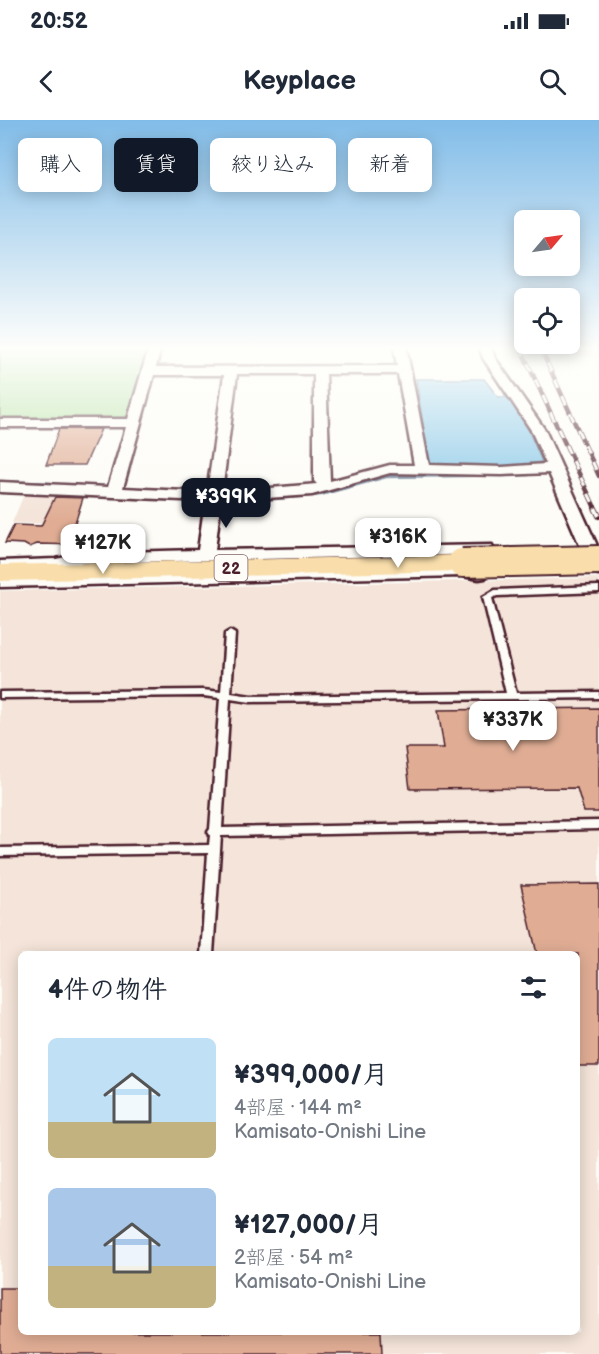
<!DOCTYPE html>
<html lang="ja">
<meta charset="utf-8">
<style>
:root{--surface:#fff;--page:#f6f6f7;--text:#1f2937;--muted:#747a83;--accent:#111827}
body{margin:0;font-family:"Balsamiq Sans","Klee One",sans-serif;background:var(--page);color:var(--text);height:100vh;display:flex;flex-direction:column;font-size:22px;white-space:nowrap}
*{box-sizing:border-box;margin:0}
p{font-size:20px;color:var(--muted)}
.icon{flex:none;width:33px;height:33px;fill:none;stroke:currentColor;stroke-width:2;stroke-linecap:round;stroke-linejoin:round}
.map{position:relative;flex:1;overflow:hidden}
.sheet{position:absolute;left:18px;top:831px;width:562px;height:384px;display:flex;flex-direction:column;background:var(--surface);border-radius:9px;box-shadow:0 3px 15px #0003}
.sheet>*{flex:none}
.banner{position:absolute;left:18px;top:18px;width:564px;height:54px;display:flex;gap:12px}
.needle{width:39px;rotate:61deg}
.controls{position:absolute;left:514px;top:90px;display:grid;gap:12px}
.controls a{display:grid;place-items:center;width:66px;height:66px;border-radius:9px;background:var(--surface);box-shadow:0 3px 15px #0003;font-size:30px}
.price{position:absolute;translate:-50% -51px;padding:0 14px;border-radius:12px;background:#fff;color:#222;font-size:20px;line-height:39px;filter:drop-shadow(0 2px 3px #0008)}
.price::after{content:'';position:absolute;left:50%;top:36px;width:18px;height:14px;margin-left:-9px;background:inherit;clip-path:polygon(0 0,100% 0,50% 100%)}
.price.on{background:var(--accent);color:#fff}
ul{padding:0;list-style:none}
li{display:flex;align-items:center;gap:18px;height:150px;padding:0 30px}
li span{display:grid;place-items:center;flex:none;width:168px;height:120px;border-radius:9px;color:#555}
li>.icon{margin-inline-start:auto}
span .icon{width:72px;height:72px;fill:#fffc;stroke-width:1}
li b{font-size:26px}
h2{display:flex;justify-content:space-between;align-items:center;height:72px;padding:0 30px;font-size:26px}
.chip{padding:0 21px;border-radius:9px;background:var(--surface);box-shadow:0 3px 15px #0003;font-size:21px;line-height:54px}
.chip.on{background:var(--accent);color:#fff}
.status{display:flex;justify-content:space-between;align-items:center;height:42px;padding:0 30px;background:var(--surface);direction:ltr}
.status svg{height:16px;fill:currentColor}
header{display:flex;justify-content:space-between;align-items:center;height:78px;padding:0 30px;background:var(--surface);font-size:27px;font-weight:800}
.map>svg:first-child{display:block}
</style>
<div class="status"><b>20:52</b><svg viewBox="0 0 49 12"><path d="M0 12V9h3v3zM5 12V6h3v6zM10 12V3h3v9zM15 12V0h3v12zM26 1h20v11H26zM47 4h2v5h-2z"/></svg></div>
<header><svg class="icon" aria-label="back" viewBox="0 0 24 24"><path d="M15 5l-7 7 7 7"/></svg>Keyplace<svg class="icon" aria-label="search" viewBox="0 0 24 24"><circle cx="10" cy="10" r="6"/><path d="M15 15l6 6"/></svg></header>
<div class="map">
<svg width="599" height="1234" viewBox="0 0 599 1234">
<rect width="100%" height="100%" fill="#fdfcf7"/>
<filter id="ink" filterUnits="userSpaceOnUse"><feTurbulence type="fractalNoise" baseFrequency=".0167" numOctaves="2"/><feDisplacementMap in="SourceGraphic" scale="12" xChannelSelector="R" yChannelSelector="G"/><feConvolveMatrix kernelMatrix="1 2 1 2 8 2 1 2 1" color-interpolation-filters="sRGB"/></filter>
<g filter="url(#ink)">
<!-- built -->
<path fill="#f4e4d9" fill-rule="evenodd" d="M 559,227 L 599,227 L 599,237 L 562,236 Z
M 25,372 L 85,375 L 75,404 L 12,403 Z
M 599,458 L 599,1234 L 0,1234 L 0,471 ZM 21,834 L 578,834 L 578,1212 L 21,1212 Z"/>
<!-- green -->
<path fill="#b2e1a0" stroke="#7e8066" stroke-width="1.5" d="M 4,227 L 150,227 L 129,298 L 123,300 L 0,300 L 0,234 Z"/>
<!-- water -->
<path fill="#88c7e8" stroke="#6f849c" stroke-width="1.5" d="M 416,259 L 484,259 L 498,277 L 508,277 L 528,309 L 542,342 L 501,347 L 434,345 L 429,342 Z"/>
<g fill="none" stroke-linecap="round" stroke-linejoin="round">
<!-- stream -->
<path stroke="#6f849c" stroke-width="4.5" d="M 0,362 L 51,364
M 230,382 L 320,374 L 386,356 L 529,354"/>
</g>
<!-- building -->
<path fill="#e0ad94" stroke="#4a1f2b" stroke-width="1.5" d="M 59,309 L 101,309 L 85,345 L 46,345 Z
M 55,377 L 83,378 L 74,406 L 91,407 L 84,425 L 37,424 L 29,427 L 24,424 L 5,423 L 14,405 L 41,406 Z
M 599,588 L 599,692 L 584,692 L 577,668 L 410,669 L 405,628 L 444,628 L 438,590 Z
M 599,764 L 599,946 L 578,946 L 578,834 L 537,834 L 521,765 Z
M 0,1168 L 21,1168 L 21,1212 L 381,1212 L 382,1234 L 0,1234 Z"/>
<g fill="none" stroke-linecap="round" stroke-linejoin="round">
<defs>
<path id="lane" d="M 599,466 L 599,472 L 497,476 L 492,478 L 516,573 L 599,572 L 599,578 L 251,582 L 230,579 L 222,708 L 599,701 L 599,709 L 221,716 L 213,834 L 201,834 L 208,733 L 0,736 L 0,728 L 209,725 L 210,715 L 208,712 L 210,709 L 220,578 L 203,576 L 0,578 L 0,572 L 203,570 L 221,572 L 225,514 L 230,511 L 235,514 L 231,573 L 251,576 L 506,573 L 483,477 L 495,470 Z"/>
<path id="street" d="M 149,227 L 161,227 L 156,247 L 397,246 L 394,227 L 406,227 L 429,345 L 502,347 L 546,344 L 531,310 L 483,238 L 479,227 L 491,227 L 495,238 L 545,310 L 599,430 L 599,454 L 593,453 L 590,449 L 549,353 L 502,355 L 390,353 L 312,375 L 221,381 L 215,430 L 492,425 L 494,429 L 486,434 L 85,443 L 56,449 L 0,451 L 0,441 L 56,439 L 85,433 L 198,430 L 205,381 L 0,372 L 0,362 L 108,367 L 126,307 L 0,307 L 0,299 L 128,299 ZM 237,254 L 314,254 L 314,361 L 317,364 L 222,372 ZM 326,254 L 398,254 L 414,345 L 390,345 L 330,361 ZM 154,255 L 224,255 L 207,372 L 123,368 Z
M 462,446 L 485,450 L 488,454 L 485,458 L 479,459 L 462,456 L 0,467 L 0,457 Z"/>
<path id="primary" d="M 462,435 L 471,437 L 475,443 L 471,449 L 462,451 L 0,461 L 0,445 Z"/>
</defs>
<!-- lane casing -->
<use href="#lane" stroke="#4a1f2b" stroke-width="5"/>
<!-- street casing -->
<use href="#street" stroke="#4a1f2b" stroke-width="5"/>
<!-- primary casing -->
<use href="#primary" stroke="#4a1f2b" stroke-width="5"/>
<!-- lane -->
<use href="#lane" fill="#fdfcf7" fill-rule="evenodd"/>
<!-- street -->
<use href="#street" fill="#fdfcf7" fill-rule="evenodd"/>
<!-- primary -->
<use href="#primary" fill="#f9deab" fill-rule="evenodd"/>
<defs>
<path id="rail-far1" d="M 520,227 L 596,390
M 540,227 L 599,356"/>
<path id="rail" d="M 595,388 L 599,396"/>
</defs>
<!-- rail-far1 casing -->
<use href="#rail-far1" stroke="#4a1f2b" stroke-width="4.5"/>
<!-- rail casing -->
<use href="#rail" stroke="#4a1f2b" stroke-width="6"/>
<!-- rail-far1 -->
<use href="#rail-far1" stroke="#fdfcf7" stroke-width="3" stroke-dasharray="9" stroke-linecap="butt"/>
<!-- rail -->
<use href="#rail" stroke="#fdfcf7" stroke-width="4" stroke-dasharray="11" stroke-linecap="butt"/>
<defs>
<path id="primary-bridge" d="M 462,443 L 599,440"/>
</defs>
<!-- primary-bridge casing -->
<use href="#primary-bridge" stroke="#4a1f2b" stroke-width="32" stroke-linecap="butt"/>
<!-- primary-bridge -->
<use href="#primary-bridge" stroke="#f9deab" stroke-width="28"/>
</g>
</g>
<!-- sky -->
<linearGradient id="sky" x2="0" y2="1"><stop stop-color="#81bce8"/><stop offset="0.57" stop-color="#fefefb"/><stop offset="1" stop-color="#fefefb" stop-opacity="0"/></linearGradient>
<rect width="599" height="400" fill="url(#sky)"/>
<g text-anchor="middle" stroke-width="5" stroke-linejoin="round" paint-order="stroke">
<!-- shield labels -->
<rect fill="#fdfcf7" stroke="#806168" stroke-width="1.5" x="214.5" y="435" width="33" height="26" rx="4.5"/>
<g font-size="16" font-weight="bold" fill="#4a1f2b">
<text x="231" y="454">22</text>
</g>
</g>
</svg>
<div class="controls">
<a><svg class="needle" viewBox="-14 -14 28 28"><path d="M0-13l5 13h-10z" fill="#e53935"/><path d="M0 13l5-13h-10z" fill="#747a83"/></svg></a>
<a><svg class="icon" aria-label="locate" viewBox="0 0 24 24"><circle cx="12" cy="12" r="6"/><path d="M12 2v4M12 18v4M2 12h4M18 12h4"/></svg></a>
</div>
<b class="price on" style="left:226px;top:409px">¥399K</b>
<b class="price" style="left:398px;top:449px">¥316K</b>
<b class="price" style="left:103px;top:455px">¥127K</b>
<b class="price" style="left:513px;top:632px">¥337K</b>
<div class="banner">
<a class="chip">購入</a>
<a class="chip on">賃貸</a>
<a class="chip">絞り込み</a>
<a class="chip">新着</a>
</div>
<section class="sheet">
<h2>4件の物件<svg class="icon" aria-label="filters" viewBox="0 0 24 24"><path d="M4 7h16M4 17h16"/><circle cx="9" cy="7" r="2"/><circle cx="15" cy="17" r="2"/></svg></h2>
<ul>
<li><span style="background:linear-gradient(#bfe0f5 70%,#c2b280 0)"><svg class="icon" aria-label="home" viewBox="0 0 24 24"><path d="M3 11l9-7 9 7M6 9v11h12V9"/></svg></span><div><b>¥399,000/月</b><p>4部屋 · 144 m²</p><p>Kamisato-Onishi Line</p></div></li>
<li><span style="background:linear-gradient(#a9c7e8 65%,#c2b280 0)"><svg class="icon" aria-label="home" viewBox="0 0 24 24"><path d="M3 11l9-7 9 7M6 9v11h12V9"/></svg></span><div><b>¥127,000/月</b><p>2部屋 · 54 m²</p><p>Kamisato-Onishi Line</p></div></li>
</ul>
</section>
</div>
